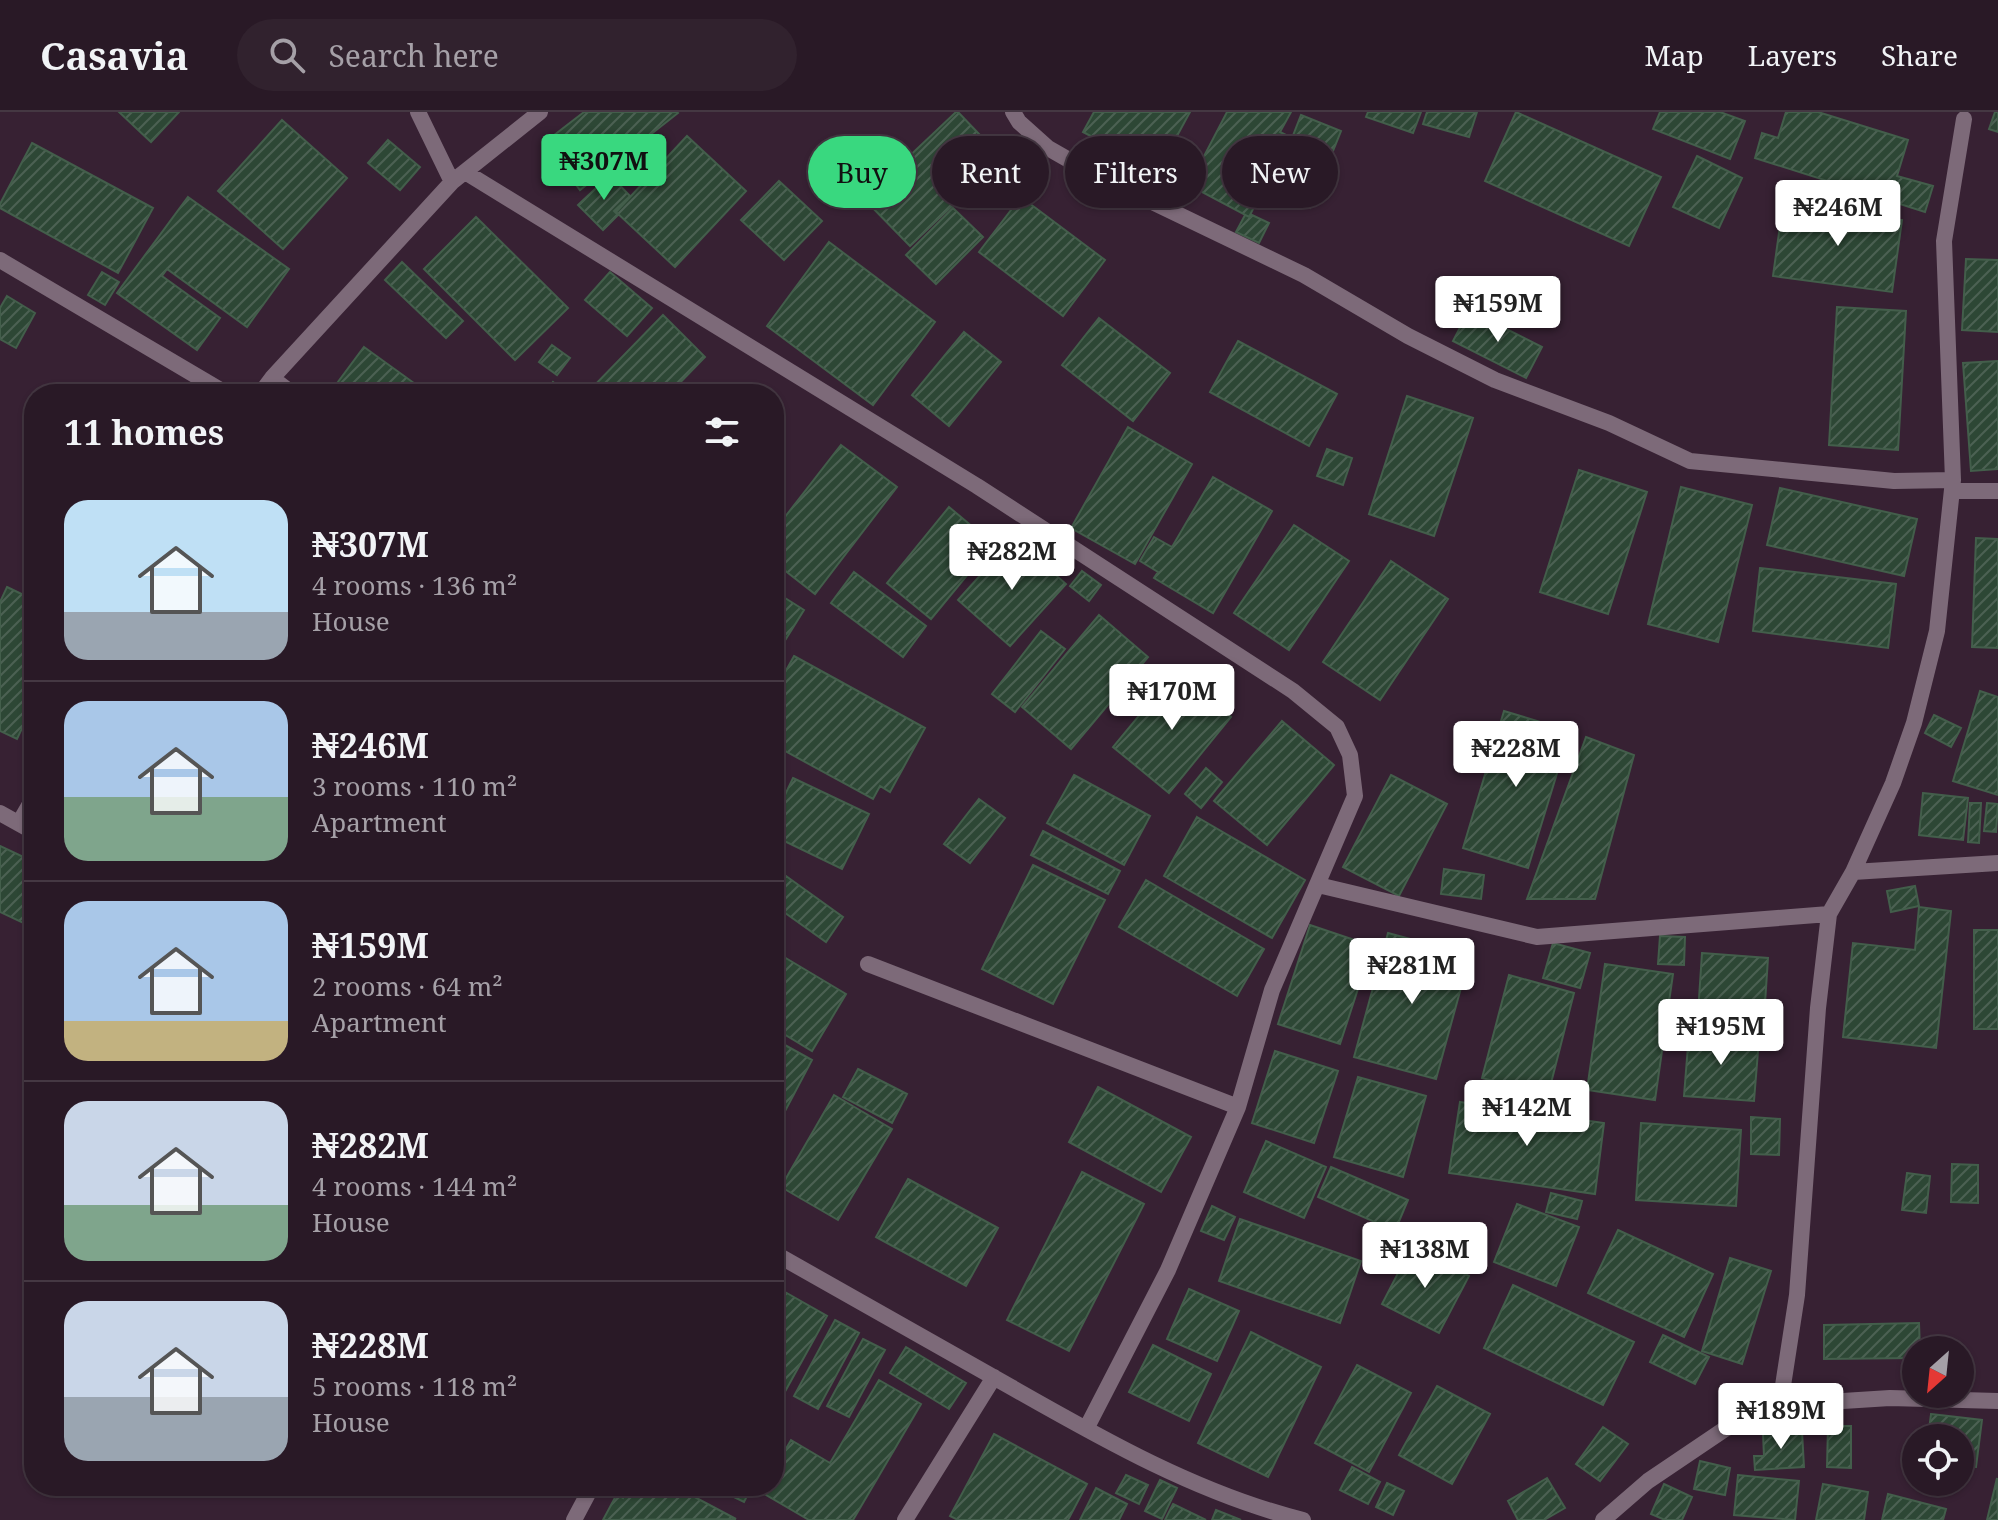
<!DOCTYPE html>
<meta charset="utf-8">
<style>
:root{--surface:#291926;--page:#31222e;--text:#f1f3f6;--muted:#a5a0a7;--line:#453843;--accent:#39d87f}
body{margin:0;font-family:"Noto Serif",serif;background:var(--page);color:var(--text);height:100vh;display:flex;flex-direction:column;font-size:30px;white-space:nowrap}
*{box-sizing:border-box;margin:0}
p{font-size:26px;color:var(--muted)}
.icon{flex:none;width:44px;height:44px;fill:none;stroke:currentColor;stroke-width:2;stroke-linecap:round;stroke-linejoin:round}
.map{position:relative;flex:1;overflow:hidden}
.sheet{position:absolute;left:24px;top:272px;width:760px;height:1112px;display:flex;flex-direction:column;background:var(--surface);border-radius:32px;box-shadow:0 2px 6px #0004,0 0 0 2px var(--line)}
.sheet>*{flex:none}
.hud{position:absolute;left:808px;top:24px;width:760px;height:72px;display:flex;gap:16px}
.needle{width:52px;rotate:207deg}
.fabs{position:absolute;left:1902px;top:1224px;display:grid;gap:16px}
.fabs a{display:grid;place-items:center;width:72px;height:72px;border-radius:50%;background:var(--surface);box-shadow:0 2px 6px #0004,0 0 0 2px var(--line);font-size:40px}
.price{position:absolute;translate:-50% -68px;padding:0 18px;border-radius:8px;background:#fff;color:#222;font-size:26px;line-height:52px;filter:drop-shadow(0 2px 4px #0008)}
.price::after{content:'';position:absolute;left:50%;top:48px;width:24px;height:18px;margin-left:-12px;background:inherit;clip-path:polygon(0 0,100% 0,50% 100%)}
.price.selected{background:var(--accent);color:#111}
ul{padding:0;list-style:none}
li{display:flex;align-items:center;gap:24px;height:200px;padding:0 40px}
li+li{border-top:2px solid var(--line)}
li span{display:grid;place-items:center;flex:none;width:224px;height:160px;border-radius:24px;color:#555}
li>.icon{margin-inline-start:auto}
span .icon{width:96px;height:96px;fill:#fffc;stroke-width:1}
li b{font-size:34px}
h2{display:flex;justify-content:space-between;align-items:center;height:96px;padding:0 40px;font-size:34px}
.pill{padding:0 28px;border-radius:36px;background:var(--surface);box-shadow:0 2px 6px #0004,0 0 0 2px var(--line);font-size:28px;line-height:72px}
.pill.selected{background:var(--accent);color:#111}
header{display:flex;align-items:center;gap:48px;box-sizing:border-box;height:112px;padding:0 40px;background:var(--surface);border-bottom:2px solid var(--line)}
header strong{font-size:38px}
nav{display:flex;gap:44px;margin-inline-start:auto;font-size:28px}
.search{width:560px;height:72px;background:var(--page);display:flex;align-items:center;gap:20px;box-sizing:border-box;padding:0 28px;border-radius:44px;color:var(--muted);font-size:30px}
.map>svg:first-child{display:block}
</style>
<header>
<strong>Casavia</strong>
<div class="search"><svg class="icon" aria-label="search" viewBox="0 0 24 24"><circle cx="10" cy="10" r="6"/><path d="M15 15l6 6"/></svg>Search here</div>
<nav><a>Map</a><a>Layers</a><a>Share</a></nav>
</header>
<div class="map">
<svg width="1998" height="1408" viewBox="0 0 1998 1408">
<defs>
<pattern id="building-hatch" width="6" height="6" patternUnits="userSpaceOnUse" patternTransform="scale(2)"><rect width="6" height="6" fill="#2d4735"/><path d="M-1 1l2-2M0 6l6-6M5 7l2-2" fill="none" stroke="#4c6153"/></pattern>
</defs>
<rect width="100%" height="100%" fill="#372133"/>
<!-- building -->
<path fill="url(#building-hatch)" stroke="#435e4b" stroke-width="2" d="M 119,0 L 179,0 L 151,30 Z
M 584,0 L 677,0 L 678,1 L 580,78 L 544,31 Z
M 956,0 L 958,0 L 1002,46 L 910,134 L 864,87 Z
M 1094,0 L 1190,0 L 1158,59 L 1083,20 Z
M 1227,0 L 1291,0 L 1280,20 L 1290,25 L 1249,105 L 1189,73 Z
M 1368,0 L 1421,0 L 1413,21 L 1366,5 Z
M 1427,0 L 1477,0 L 1469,25 L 1423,12 Z
M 1516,0 L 1661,65 L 1629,134 L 1485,69 Z
M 1660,0 L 1720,0 L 1745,9 L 1730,47 L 1653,17 Z
M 1786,0 L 1818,0 L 1908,28 L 1897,64 L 1933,74 L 1925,100 L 1755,46 L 1762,21 L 1778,26 Z
M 1995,0 L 1998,0 L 1998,20 L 1989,17 Z
M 1301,3 L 1341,19 L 1310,96 L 1271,80 Z
M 282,8 L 347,66 L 283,137 L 218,79 Z
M 687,24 L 746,79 L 675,155 L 616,100 Z
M 388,28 L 420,55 L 400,78 L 368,51 Z
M 32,31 L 153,96 L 118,161 L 0,96 L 0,92 Z
M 1697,44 L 1742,66 L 1719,116 L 1673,95 Z
M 1150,59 L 1160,64 L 1161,59 L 1170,63 L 1162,82 L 1143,74 Z
M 610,63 L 630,84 L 614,99 L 618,103 L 603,118 L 578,93 Z
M 779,69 L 822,109 L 784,148 L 741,108 Z
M 188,85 L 289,157 L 247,215 L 167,157 L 162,164 L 220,206 L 197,238 L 117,181 Z
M 1021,85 L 1105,148 L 1063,204 L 979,140 Z
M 1783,92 L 1902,108 L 1892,180 L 1773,164 Z
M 953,96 L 983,125 L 936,172 L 906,143 Z
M 1245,103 L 1250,105 L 1252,103 L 1269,111 L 1259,131 L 1236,120 Z
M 476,105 L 568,196 L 515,248 L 424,157 Z
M 829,130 L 935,210 L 873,293 L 767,214 Z
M 1966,147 L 1998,148 L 1998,220 L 1962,218 Z
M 402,150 L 463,209 L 446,226 L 385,168 Z
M 102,160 L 119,170 L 105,193 L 88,183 Z
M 610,160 L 652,196 L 627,224 L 585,188 Z
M 7,184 L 35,201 L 16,236 L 0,227 L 0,196 Z
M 1837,195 L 1906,199 L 1898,338 L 1829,333 Z
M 1469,198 L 1542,235 L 1526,266 L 1453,229 Z
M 663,203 L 705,245 L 669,282 L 590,282 L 588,280 Z
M 1099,206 L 1170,261 L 1133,309 L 1062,253 Z
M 964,220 L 1001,250 L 949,314 L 912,283 Z
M 1238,229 L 1337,282 L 1309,334 L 1210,280 Z
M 552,233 L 570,246 L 557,263 L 539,250 Z
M 364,235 L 429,282 L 329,282 Z
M 1998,249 L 1998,357 L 1971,359 L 1963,251 Z
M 553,270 L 567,282 L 543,282 Z
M 1407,284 L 1473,306 L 1434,424 L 1369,402 Z
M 1128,315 L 1192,352 L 1135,452 L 1071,416 Z
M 841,333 L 897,375 L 815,482 L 774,450 L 774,419 Z
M 1327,337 L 1352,346 L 1343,373 L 1317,364 Z
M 1579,358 L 1647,380 L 1608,502 L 1540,480 Z
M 1213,365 L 1272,399 L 1213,501 L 1154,466 L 1158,460 L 1140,449 L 1154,425 L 1172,435 Z
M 1681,375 L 1752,393 L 1718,530 L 1648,512 Z
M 1780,376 L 1917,407 L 1904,464 L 1767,433 Z
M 949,395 L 993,432 L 931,507 L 887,471 Z
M 1294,413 L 1349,449 L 1289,538 L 1234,501 Z
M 1014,426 L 1066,472 L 1010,534 L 958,488 Z
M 1976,426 L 1998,427 L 1998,536 L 1972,535 Z
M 1391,449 L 1448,487 L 1380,588 L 1323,550 Z
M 1760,456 L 1896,472 L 1888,536 L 1753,519 Z
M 1082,459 L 1101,473 L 1089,489 L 1070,474 Z
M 854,460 L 926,514 L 903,545 L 831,491 Z
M 7,475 L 34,488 L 34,591 L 17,627 L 0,619 L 0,490 Z
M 774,479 L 804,498 L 774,546 Z
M 1099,503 L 1148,545 L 1071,637 L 1022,595 Z
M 1041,519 L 1065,537 L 1015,600 L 992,582 Z
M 794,544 L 925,616 L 890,680 L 880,674 L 873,687 L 774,633 L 774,580 Z
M 1176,559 L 1231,605 L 1169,681 L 1113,635 Z
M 1980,579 L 1998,585 L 1998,683 L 1953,669 Z
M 1504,599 L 1570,619 L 1528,756 L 1463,736 Z
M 1934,603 L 1961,616 L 1951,635 L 1925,621 Z
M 1282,609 L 1334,653 L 1267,733 L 1214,689 Z
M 1586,625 L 1634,643 L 1595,787 L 1527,787 Z
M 1206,656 L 1222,670 L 1201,696 L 1185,682 Z
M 1074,663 L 1150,704 L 1124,753 L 1047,711 Z
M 1391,663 L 1447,692 L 1399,784 L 1343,755 Z
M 793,666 L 869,702 L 842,757 L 774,724 L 774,706 Z
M 1923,681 L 1968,686 L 1963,728 L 1919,723 Z
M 979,687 L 1005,706 L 970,751 L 944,732 Z
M 1970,691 L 1981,691 L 1979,731 L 1968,730 Z
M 1987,691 L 1998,692 L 1996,720 L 1984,719 Z
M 1197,705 L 1305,768 L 1272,826 L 1164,764 Z
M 1043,719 L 1120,759 L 1108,782 L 1031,743 Z
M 0,734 L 34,750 L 34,816 L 0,800 Z
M 1033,753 L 1105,788 L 1053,892 L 982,857 Z
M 1444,757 L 1484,763 L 1481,787 L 1441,782 Z
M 786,764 L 843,805 L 826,830 L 774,793 L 774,781 Z
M 1146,768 L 1264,837 L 1237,884 L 1119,815 Z
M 1915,774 L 1919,794 L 1891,800 L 1887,779 Z
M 1919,795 L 1951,799 L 1936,936 L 1843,925 L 1853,831 L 1915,838 Z
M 1310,813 L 1372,834 L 1340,932 L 1278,912 Z
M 1974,818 L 1998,818 L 1998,917 L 1974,917 Z
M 1388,821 L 1470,843 L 1436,967 L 1354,945 Z
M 1660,824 L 1685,825 L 1684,853 L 1658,852 Z
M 1553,831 L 1590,841 L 1580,876 L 1543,866 Z
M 774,839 L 846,882 L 812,939 L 774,916 Z
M 1702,841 L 1768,846 L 1763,922 L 1697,917 Z
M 1605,852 L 1673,862 L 1655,988 L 1587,978 Z
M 1509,863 L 1574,881 L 1548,983 L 1482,966 Z
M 1689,921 L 1759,927 L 1754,989 L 1684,984 Z
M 774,927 L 812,948 L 774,1020 Z
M 1275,939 L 1338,959 L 1314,1031 L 1252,1011 Z
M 858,957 L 907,982 L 892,1011 L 843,985 Z
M 1358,965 L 1426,984 L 1403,1065 L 1334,1045 Z
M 1098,975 L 1191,1025 L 1161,1080 L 1069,1030 Z
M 834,983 L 892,1017 L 838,1108 L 781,1075 Z
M 1460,990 L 1604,1011 L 1595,1082 L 1449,1061 Z
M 1751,1005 L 1780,1007 L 1779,1043 L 1751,1042 Z
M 1641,1011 L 1741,1018 L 1736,1094 L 1636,1088 Z
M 1266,1029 L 1326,1055 L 1304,1106 L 1244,1080 Z
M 1952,1052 L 1978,1053 L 1978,1091 L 1951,1090 Z
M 1331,1055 L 1408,1088 L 1395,1119 L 1318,1085 Z
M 1082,1060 L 1144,1092 L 1069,1239 L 1007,1208 Z
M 1907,1061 L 1930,1064 L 1926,1101 L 1902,1098 Z
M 908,1067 L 998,1116 L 966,1174 L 876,1125 Z
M 1551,1081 L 1582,1089 L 1577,1107 L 1546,1100 Z
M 1517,1092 L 1579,1115 L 1556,1174 L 1494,1150 Z
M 1212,1094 L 1235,1105 L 1224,1128 L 1201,1119 Z
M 1240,1107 L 1361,1149 L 1340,1211 L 1219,1169 Z
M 1618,1118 L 1713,1162 L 1684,1225 L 1588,1181 Z
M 1412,1134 L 1469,1164 L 1439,1221 L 1382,1192 Z
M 1730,1146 L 1771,1159 L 1742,1252 L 1702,1239 Z
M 1513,1173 L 1634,1230 L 1603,1293 L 1484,1236 Z
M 1189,1177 L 1239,1199 L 1217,1249 L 1167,1227 Z
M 785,1180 L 827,1204 L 782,1285 L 774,1280 L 774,1199 Z
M 835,1208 L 859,1221 L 818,1297 L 794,1284 Z
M 1919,1211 L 1920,1238 L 1916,1238 L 1916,1246 L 1824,1247 L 1824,1213 Z
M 1251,1220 L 1321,1255 L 1268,1365 L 1198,1331 Z
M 1663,1223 L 1709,1245 L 1695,1272 L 1650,1250 Z
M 863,1227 L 885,1238 L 849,1305 L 827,1294 Z
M 1153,1233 L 1211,1262 L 1189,1309 L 1129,1280 Z
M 906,1235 L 966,1271 L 949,1297 L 890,1261 Z
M 1357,1253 L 1411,1281 L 1369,1360 L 1315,1331 Z
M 879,1268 L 921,1292 L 853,1408 L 809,1408 L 761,1380 L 764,1374 L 774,1374 L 774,1357 L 791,1328 L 830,1351 Z
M 1437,1274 L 1490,1302 L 1452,1372 L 1399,1343 Z
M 1931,1302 L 1982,1308 L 1976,1355 L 1960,1354 L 1960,1326 L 1928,1326 Z
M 1828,1314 L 1851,1314 L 1851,1356 L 1827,1355 Z
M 1603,1315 L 1628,1332 L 1600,1369 L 1576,1352 Z
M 1802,1319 L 1804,1355 L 1755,1358 L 1754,1344 L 1764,1344 L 1763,1322 Z
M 994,1322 L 1087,1372 L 1068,1408 L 958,1408 L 950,1404 Z
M 1700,1349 L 1730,1356 L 1725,1383 L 1694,1377 Z
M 1352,1355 L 1380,1370 L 1368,1392 L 1340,1378 Z
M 1126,1363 L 1148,1373 L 1139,1392 L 1116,1381 Z
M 1738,1363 L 1799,1369 L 1795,1408 L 1734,1403 Z
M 1547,1366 L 1565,1396 L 1544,1408 L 1518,1408 L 1508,1389 Z
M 1997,1366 L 1998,1408 L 1987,1408 Z
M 1160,1368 L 1177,1376 L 1162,1407 L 1145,1399 Z
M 1387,1371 L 1404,1379 L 1393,1403 L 1376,1395 Z
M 1664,1372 L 1692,1385 L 1682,1408 L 1665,1408 L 1651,1402 Z
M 1823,1372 L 1868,1380 L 1864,1408 L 1816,1408 Z
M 630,1374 L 674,1374 L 736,1407 L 603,1408 L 617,1382 L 623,1386 Z
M 711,1374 L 752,1374 L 744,1390 Z
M 1096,1376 L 1127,1392 L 1119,1408 L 1080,1408 Z
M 1888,1382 L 1946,1397 L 1943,1408 L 1882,1408 Z
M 1173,1392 L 1206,1408 L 1165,1408 Z
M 1216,1398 L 1241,1408 L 1212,1408 Z"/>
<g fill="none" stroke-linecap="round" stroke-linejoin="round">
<!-- street -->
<path stroke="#7d6a79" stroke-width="16" d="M 418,0 L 452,70
M 1013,0 L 1019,10 L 1048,36 L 1090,60 L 1304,163 L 1408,224 L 1495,268 L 1609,311 L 1690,349 L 1894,369 L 1953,368
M 465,60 L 977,374 L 1293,579 L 1337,615 L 1350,643 L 1355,684 L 1272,878 L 1238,995 L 1168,1158 L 1086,1317
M 0,148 L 227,282
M 272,266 L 293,282
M 260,282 L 272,266 L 452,70 L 540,0
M 1952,379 L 1998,379
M 0,701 L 34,720
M 19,711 L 34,685
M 1853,760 L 1998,751
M 1318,773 L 1537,825 L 1829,802
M 868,852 L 1238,995
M 774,1141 C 853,1186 932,1231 1011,1275 C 1104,1328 1199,1382 1303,1408
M 1780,1293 L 1797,1183 L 1818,896 L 1829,802 L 1853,760 L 1893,671 L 1914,611 L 1937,519 L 1953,368 L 1944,129 L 1964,7
M 574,1408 L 592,1374
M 905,1408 L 994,1265
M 1603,1408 L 1648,1369 L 1725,1317 L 1780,1293 L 1890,1286 L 1998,1289"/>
</g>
</svg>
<div class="fabs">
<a><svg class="needle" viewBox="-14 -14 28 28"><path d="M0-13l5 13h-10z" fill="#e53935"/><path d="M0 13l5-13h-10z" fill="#a5a0a7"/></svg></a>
<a><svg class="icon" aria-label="locate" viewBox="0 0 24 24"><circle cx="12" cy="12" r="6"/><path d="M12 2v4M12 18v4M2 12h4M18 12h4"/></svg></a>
</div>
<b class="price selected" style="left:604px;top:90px">₦307M</b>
<b class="price" style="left:1838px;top:136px">₦246M</b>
<b class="price" style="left:1498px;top:232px">₦159M</b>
<b class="price" style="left:1012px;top:480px">₦282M</b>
<b class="price" style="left:1172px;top:620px">₦170M</b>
<b class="price" style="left:1516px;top:677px">₦228M</b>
<b class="price" style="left:1412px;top:894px">₦281M</b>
<b class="price" style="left:1721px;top:955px">₦195M</b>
<b class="price" style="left:1527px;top:1036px">₦142M</b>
<b class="price" style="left:1425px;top:1178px">₦138M</b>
<b class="price" style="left:1781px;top:1339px">₦189M</b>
<div class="hud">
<a class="pill selected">Buy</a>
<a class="pill">Rent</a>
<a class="pill">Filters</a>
<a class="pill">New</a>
</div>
<section class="sheet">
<h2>11 homes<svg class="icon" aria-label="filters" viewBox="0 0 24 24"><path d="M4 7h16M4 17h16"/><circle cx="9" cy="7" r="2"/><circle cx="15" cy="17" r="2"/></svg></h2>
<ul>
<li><span style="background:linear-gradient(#bfe0f5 70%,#9aa5b1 0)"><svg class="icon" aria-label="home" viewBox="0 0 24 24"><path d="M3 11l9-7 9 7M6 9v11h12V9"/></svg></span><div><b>₦307M</b><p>4 rooms · 136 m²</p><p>House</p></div></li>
<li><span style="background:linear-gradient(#a9c7e8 60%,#7fa58c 0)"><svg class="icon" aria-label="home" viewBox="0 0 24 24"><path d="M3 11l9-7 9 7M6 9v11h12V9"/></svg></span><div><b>₦246M</b><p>3 rooms · 110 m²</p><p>Apartment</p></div></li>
<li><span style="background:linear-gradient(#a9c7e8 75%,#c2b280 0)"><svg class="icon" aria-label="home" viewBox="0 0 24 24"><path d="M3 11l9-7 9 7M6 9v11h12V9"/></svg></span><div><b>₦159M</b><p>2 rooms · 64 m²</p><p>Apartment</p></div></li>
<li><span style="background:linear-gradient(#c9d6e8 65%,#7fa58c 0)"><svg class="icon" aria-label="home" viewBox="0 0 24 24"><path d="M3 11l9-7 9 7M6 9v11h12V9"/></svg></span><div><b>₦282M</b><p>4 rooms · 144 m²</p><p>House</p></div></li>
<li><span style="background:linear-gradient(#c9d6e8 60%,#9aa5b1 0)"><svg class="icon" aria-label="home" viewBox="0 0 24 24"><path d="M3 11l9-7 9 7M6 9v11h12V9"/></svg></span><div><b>₦228M</b><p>5 rooms · 118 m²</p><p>House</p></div></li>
</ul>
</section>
</div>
